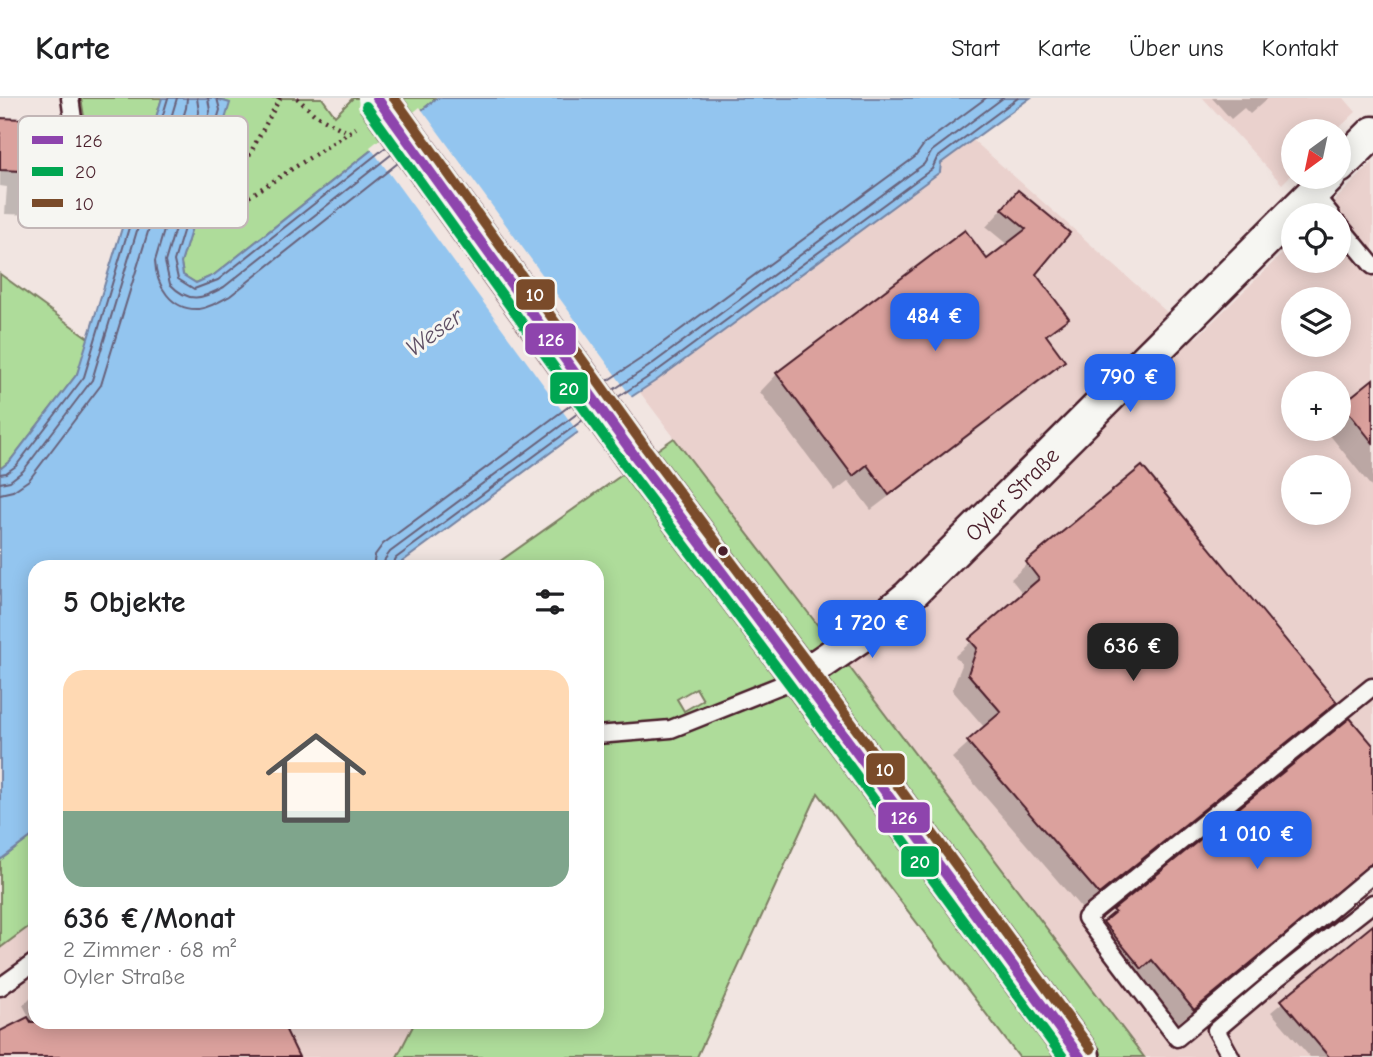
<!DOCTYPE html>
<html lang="de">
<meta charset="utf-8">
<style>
:root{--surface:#fff;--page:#f6f6f6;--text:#202124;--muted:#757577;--line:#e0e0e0;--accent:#2563eb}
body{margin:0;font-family:"Comic Neue",sans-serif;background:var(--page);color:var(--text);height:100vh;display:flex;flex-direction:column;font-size:26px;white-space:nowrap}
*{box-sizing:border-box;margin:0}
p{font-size:23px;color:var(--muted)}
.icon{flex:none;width:38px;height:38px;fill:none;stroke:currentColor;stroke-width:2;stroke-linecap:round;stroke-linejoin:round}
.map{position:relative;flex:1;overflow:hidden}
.sheet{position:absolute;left:28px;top:462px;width:576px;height:469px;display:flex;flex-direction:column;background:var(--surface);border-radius:21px;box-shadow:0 4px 18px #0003}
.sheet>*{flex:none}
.needle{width:46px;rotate:213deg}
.buttons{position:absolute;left:1281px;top:21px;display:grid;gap:14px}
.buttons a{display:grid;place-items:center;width:70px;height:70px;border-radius:50%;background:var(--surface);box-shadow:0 4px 18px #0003;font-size:35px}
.price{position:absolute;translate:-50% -60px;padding:0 16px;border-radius:14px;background:var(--accent);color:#fff;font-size:23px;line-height:46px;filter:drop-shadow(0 2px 4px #0008)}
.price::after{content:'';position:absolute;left:50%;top:42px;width:21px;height:16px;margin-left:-10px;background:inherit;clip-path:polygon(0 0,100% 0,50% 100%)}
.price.current{background:#222;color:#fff}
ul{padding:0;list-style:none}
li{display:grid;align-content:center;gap:14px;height:371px;padding:0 35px}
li+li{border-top:2px solid var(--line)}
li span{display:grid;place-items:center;height:217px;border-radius:21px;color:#555}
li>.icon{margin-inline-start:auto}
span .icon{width:126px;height:126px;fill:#fffc;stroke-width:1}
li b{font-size:30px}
h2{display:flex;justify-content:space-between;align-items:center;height:84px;padding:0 35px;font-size:30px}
header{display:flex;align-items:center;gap:42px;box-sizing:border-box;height:98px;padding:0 35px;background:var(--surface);border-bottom:2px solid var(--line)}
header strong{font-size:33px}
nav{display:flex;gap:38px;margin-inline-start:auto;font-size:24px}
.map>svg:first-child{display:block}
</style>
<header>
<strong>Karte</strong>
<nav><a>Start</a><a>Karte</a><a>Über uns</a><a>Kontakt</a></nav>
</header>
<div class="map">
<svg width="1373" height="959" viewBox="0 0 1373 959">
<rect width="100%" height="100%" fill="#f1e5e1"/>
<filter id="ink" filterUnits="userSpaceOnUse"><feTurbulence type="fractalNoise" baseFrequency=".0143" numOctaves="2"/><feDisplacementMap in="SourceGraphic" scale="14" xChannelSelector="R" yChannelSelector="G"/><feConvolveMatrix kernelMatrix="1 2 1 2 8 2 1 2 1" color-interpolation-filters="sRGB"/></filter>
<g filter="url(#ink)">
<!-- built -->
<path fill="#ead1cd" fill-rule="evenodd" d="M 1203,0 L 1344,0 L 1356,14 L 1336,33 L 1293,33 L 1293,75 L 1282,86 Z
M 973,42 L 1196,240 L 1293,145 L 1293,163 L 1339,163 L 1339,117 L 1320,117 L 1373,64 L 1373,959 L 1144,959 L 639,293 L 939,74 L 941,65 ZM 1293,201 L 1339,201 L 1339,247 L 1293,247 ZM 1293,285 L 1339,285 L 1339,331 L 1293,331 ZM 1293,369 L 1339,369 L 1339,415 L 1293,415 Z
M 35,824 L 35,924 L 415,924 L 397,959 L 0,959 L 0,850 Z"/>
<!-- green -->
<path fill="#aedc9a" stroke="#7c7e62" stroke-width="2" fill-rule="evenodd" d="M 81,0 L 162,0 L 152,34 L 86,31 Z
M 213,0 L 322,0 L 335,18 L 353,0 L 437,0 L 214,177 L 196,185 L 183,177 L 181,165 L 229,5 Z
M 0,176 L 91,242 L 77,276 L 10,363 L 0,371 Z
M 674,340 L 813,521 L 1144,959 L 1019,959 L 818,695 L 697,959 L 397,959 L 415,924 L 597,924 L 597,469 L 492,469 ZM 696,590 L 703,602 L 684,613 L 677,601 Z
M 35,736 L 35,824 L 0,850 L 0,762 Z"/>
<!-- water -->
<path fill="#93c5ef" stroke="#7683a1" stroke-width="2" d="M 162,0 L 213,0 L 230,5 L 181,165 L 183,177 L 196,185 L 214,177 L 437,0 L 1030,0 L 941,65 L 940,74 L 657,282 L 581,332 L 395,469 L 35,469 L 35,736 L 0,762 L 0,371 L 10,363 L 77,276 Z"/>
<!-- pier -->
<path fill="#f1e5e1" d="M 420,9 L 633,301 L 580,337 L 370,49 Z"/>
<!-- shadow -->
<path fill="#0003" d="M 1212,0 L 1268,0 L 1250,16 L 1244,10 L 1231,21 Z
M 0,22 L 52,101 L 35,117 L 5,116 L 7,89 L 0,88 Z
M 1018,94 L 1067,135 L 1033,175 L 1067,219 L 1045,240 L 1063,263 L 1045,280 L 871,412 L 849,383 L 835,394 L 760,294 L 777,276 L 965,134 L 987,163 L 1008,147 L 986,129 Z
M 1373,283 L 1373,391 L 1325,331 L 1339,331 L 1339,311 Z
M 1142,370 L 1334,604 L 1319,620 L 1082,811 L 952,660 L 985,630 L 952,592 L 962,567 L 955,558 L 1024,497 L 1011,481 L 1027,466 Z
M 1350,623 L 1373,650 L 1373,764 L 1177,926 L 1136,876 L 1125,885 L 1088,841 L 1114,813 Z
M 1373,829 L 1373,959 L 1310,959 L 1271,914 Z
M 35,895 L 35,924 L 305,924 L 285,934 L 297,959 L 0,959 L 0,935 L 30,920 L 23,907 Z"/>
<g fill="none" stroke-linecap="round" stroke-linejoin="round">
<!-- shore -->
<path stroke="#676179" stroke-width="2" d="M 197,0 L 199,14 L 155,163 C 156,187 171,213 199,211 C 209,210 221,203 230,198 L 398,65
M 208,0 L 210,13 L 165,164 L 170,186 C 189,206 202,201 224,189 L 392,56
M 217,0 L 220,12 L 174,163 L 178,181 L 194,191 L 218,182 L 386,49
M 607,283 L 642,260 L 915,59 L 925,45 L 986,0
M 613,292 L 648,269 L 924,66 L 932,53 L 1003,0
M 618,299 L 653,276 L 932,71 L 937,60 L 1018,0
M 0,376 L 6,375 L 16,368 L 84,279 L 168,0
M 0,385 L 10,383 L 23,373 L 92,282 L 177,0
M 0,396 L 13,393 L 29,382 L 101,287 L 186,10 L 187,0
M 373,469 L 375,457 L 383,446 L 572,306
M 383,469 L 385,461 L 390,454 L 578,315
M 392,469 L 396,460 L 583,322"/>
</g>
<!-- building -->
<path fill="#dba19d" stroke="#4a1f2b" stroke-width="2" d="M 0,20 L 46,22 L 46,39 L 56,40 L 53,102 L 21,101 L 22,73 L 0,72 Z
M 1018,92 L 1070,135 L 1036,176 L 1069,220 L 1046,237 L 1065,263 L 889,397 L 867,367 L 853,378 L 776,275 L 965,132 L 987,161 L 1026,131 L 1002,111 Z
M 1373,281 L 1373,345 L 1342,306 Z
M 1142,368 L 1337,604 L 1099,796 L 967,643 L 1001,614 L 968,576 L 977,550 L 969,541 L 1039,481 L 1026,464 Z
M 1350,620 L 1373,647 L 1373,764 L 1194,912 L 1152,862 L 1142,871 L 1103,824 L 1115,814 L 1113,812 Z
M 1373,827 L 1373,959 L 1329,959 L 1281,902 Z
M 28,919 L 31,924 L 282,924 L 299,959 L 0,959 L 0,933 Z"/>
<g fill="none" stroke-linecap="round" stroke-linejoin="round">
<defs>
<path id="lane" d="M 70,0 L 73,21
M 1313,95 L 1331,117
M 1339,127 L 1373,168
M 1372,589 L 1086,820 L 1177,940 L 1373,776
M 597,637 L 671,631 L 801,579
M 0,889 L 35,864
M 1231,959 L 1216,932 L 1276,881 L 1373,805"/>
<path id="street" d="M 1339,69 L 1373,35
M 801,579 L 862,537 L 908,499 L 1329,79"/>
<path id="secondary" d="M 634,357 L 801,579 L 1080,959"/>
</defs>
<!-- lane casing -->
<use href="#lane" stroke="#4a1f2b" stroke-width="21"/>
<!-- street casing -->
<use href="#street" stroke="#4a1f2b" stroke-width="37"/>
<!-- secondary casing -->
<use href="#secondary" stroke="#4a1f2b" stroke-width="44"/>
<!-- path -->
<path stroke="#4a1f2b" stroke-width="4.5" stroke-dasharray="2 5" stroke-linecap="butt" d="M 280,0 L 234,85 L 233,93 L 236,100 L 242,101 L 250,98 L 356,30
M 297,0 L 314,16 L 349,35"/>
<!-- lane -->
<use href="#lane" stroke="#f6f6f2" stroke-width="16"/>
<!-- street -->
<use href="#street" stroke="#f6f6f2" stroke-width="32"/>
<!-- secondary -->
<use href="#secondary" stroke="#f6f6f2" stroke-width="38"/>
<defs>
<path id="secondary-bridge" d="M 377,0 L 634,357"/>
</defs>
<!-- secondary-bridge casing -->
<use href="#secondary-bridge" stroke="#4a1f2b" stroke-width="44" stroke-linecap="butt"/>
<!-- secondary-bridge -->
<use href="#secondary-bridge" stroke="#f6f6f2" stroke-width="38"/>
<defs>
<path id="bus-1" d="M 377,0 L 634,357 L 801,579 L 1080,959"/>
<path id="bus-2" d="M 366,8 L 623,365 L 790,587 L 1063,959"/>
<path id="bus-3" d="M 394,0 L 645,349 L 812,571 L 1091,951"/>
</defs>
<!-- bus-1 casing -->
<use href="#bus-1" stroke="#f6f6f2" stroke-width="16"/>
<!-- bus-2 casing -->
<use href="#bus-2" stroke="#f6f6f2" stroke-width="16"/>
<!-- bus-3 casing -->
<use href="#bus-3" stroke="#f6f6f2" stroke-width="16"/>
<!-- bus-1 -->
<use href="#bus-1" stroke="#8e44ad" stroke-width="10"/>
<!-- bus-2 -->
<use href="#bus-2" stroke="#00a651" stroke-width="10"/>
<!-- bus-3 -->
<use href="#bus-3" stroke="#7a4b2a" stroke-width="10"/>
</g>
</g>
<!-- markers -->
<circle fill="#4a1f2b" stroke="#f6f6f2" stroke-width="2.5" cx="723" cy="453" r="6"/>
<g text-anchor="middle" stroke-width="6" stroke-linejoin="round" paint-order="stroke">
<!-- street labels -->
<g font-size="23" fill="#4a1f2b" stroke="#f6f6f2">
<text transform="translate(1012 396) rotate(-45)" y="8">Oyler Straße</text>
</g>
<!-- water labels -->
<g font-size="24" font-style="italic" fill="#605166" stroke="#f6f6f2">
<text transform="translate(434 234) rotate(-36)" y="8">Weser</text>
</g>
</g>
<!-- legend -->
<rect x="18" y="18" width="230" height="112" rx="10" fill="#f6f6f2" stroke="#c2b6b6" stroke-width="2"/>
<rect x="32" y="38" width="31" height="8" fill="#8e44ad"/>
<rect x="32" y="69" width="31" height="9" fill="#00a651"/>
<rect x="32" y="101" width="31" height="8" fill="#7a4b2a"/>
<g font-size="19" fill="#4a1f2b">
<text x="75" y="49">126</text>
<text x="75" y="80">20</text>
<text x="75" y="112">10</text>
</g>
<g stroke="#f6f6f2" stroke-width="2.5">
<rect x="515" y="180" width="41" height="33" rx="7" fill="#7a4b2a"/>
<rect x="524" y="224" width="53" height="34" rx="7" fill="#8e44ad"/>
<rect x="549" y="273" width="40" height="34" rx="7" fill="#00a651"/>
<rect x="865" y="654" width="41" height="34" rx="7" fill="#7a4b2a"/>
<rect x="877" y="703" width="54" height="33" rx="7" fill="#8e44ad"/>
<rect x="900" y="747" width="40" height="33" rx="7" fill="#00a651"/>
</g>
<g font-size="19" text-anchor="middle" font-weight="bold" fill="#fff">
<text x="535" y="203">10</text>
<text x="551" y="248">126</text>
<text x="569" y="297">20</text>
<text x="885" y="678">10</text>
<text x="904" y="726">126</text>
<text x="920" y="770">20</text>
</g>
</svg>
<div class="buttons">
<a><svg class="needle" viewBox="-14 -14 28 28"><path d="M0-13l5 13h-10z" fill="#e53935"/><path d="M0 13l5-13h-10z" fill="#757577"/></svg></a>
<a><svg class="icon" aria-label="locate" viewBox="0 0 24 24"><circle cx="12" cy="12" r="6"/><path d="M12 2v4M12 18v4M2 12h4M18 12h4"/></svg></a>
<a><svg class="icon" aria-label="layers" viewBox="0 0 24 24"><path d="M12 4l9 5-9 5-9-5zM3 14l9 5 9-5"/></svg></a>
<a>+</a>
<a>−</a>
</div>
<b class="price" style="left:935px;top:255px">484 €</b>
<b class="price" style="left:1130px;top:316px">790 €</b>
<b class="price" style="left:872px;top:562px">1 720 €</b>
<b class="price current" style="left:1133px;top:585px">636 €</b>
<b class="price" style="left:1257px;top:773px">1 010 €</b>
<section class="sheet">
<h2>5 Objekte<svg class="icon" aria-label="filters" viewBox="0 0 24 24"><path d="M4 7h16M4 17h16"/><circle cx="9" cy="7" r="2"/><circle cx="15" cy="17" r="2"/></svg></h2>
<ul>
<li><span style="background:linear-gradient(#ffd9b3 65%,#7fa58c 0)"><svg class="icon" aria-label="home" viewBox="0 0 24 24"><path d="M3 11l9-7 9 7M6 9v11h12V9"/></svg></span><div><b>636 €/Monat</b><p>2 Zimmer · 68 m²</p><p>Oyler Straße</p></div></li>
</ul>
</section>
</div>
